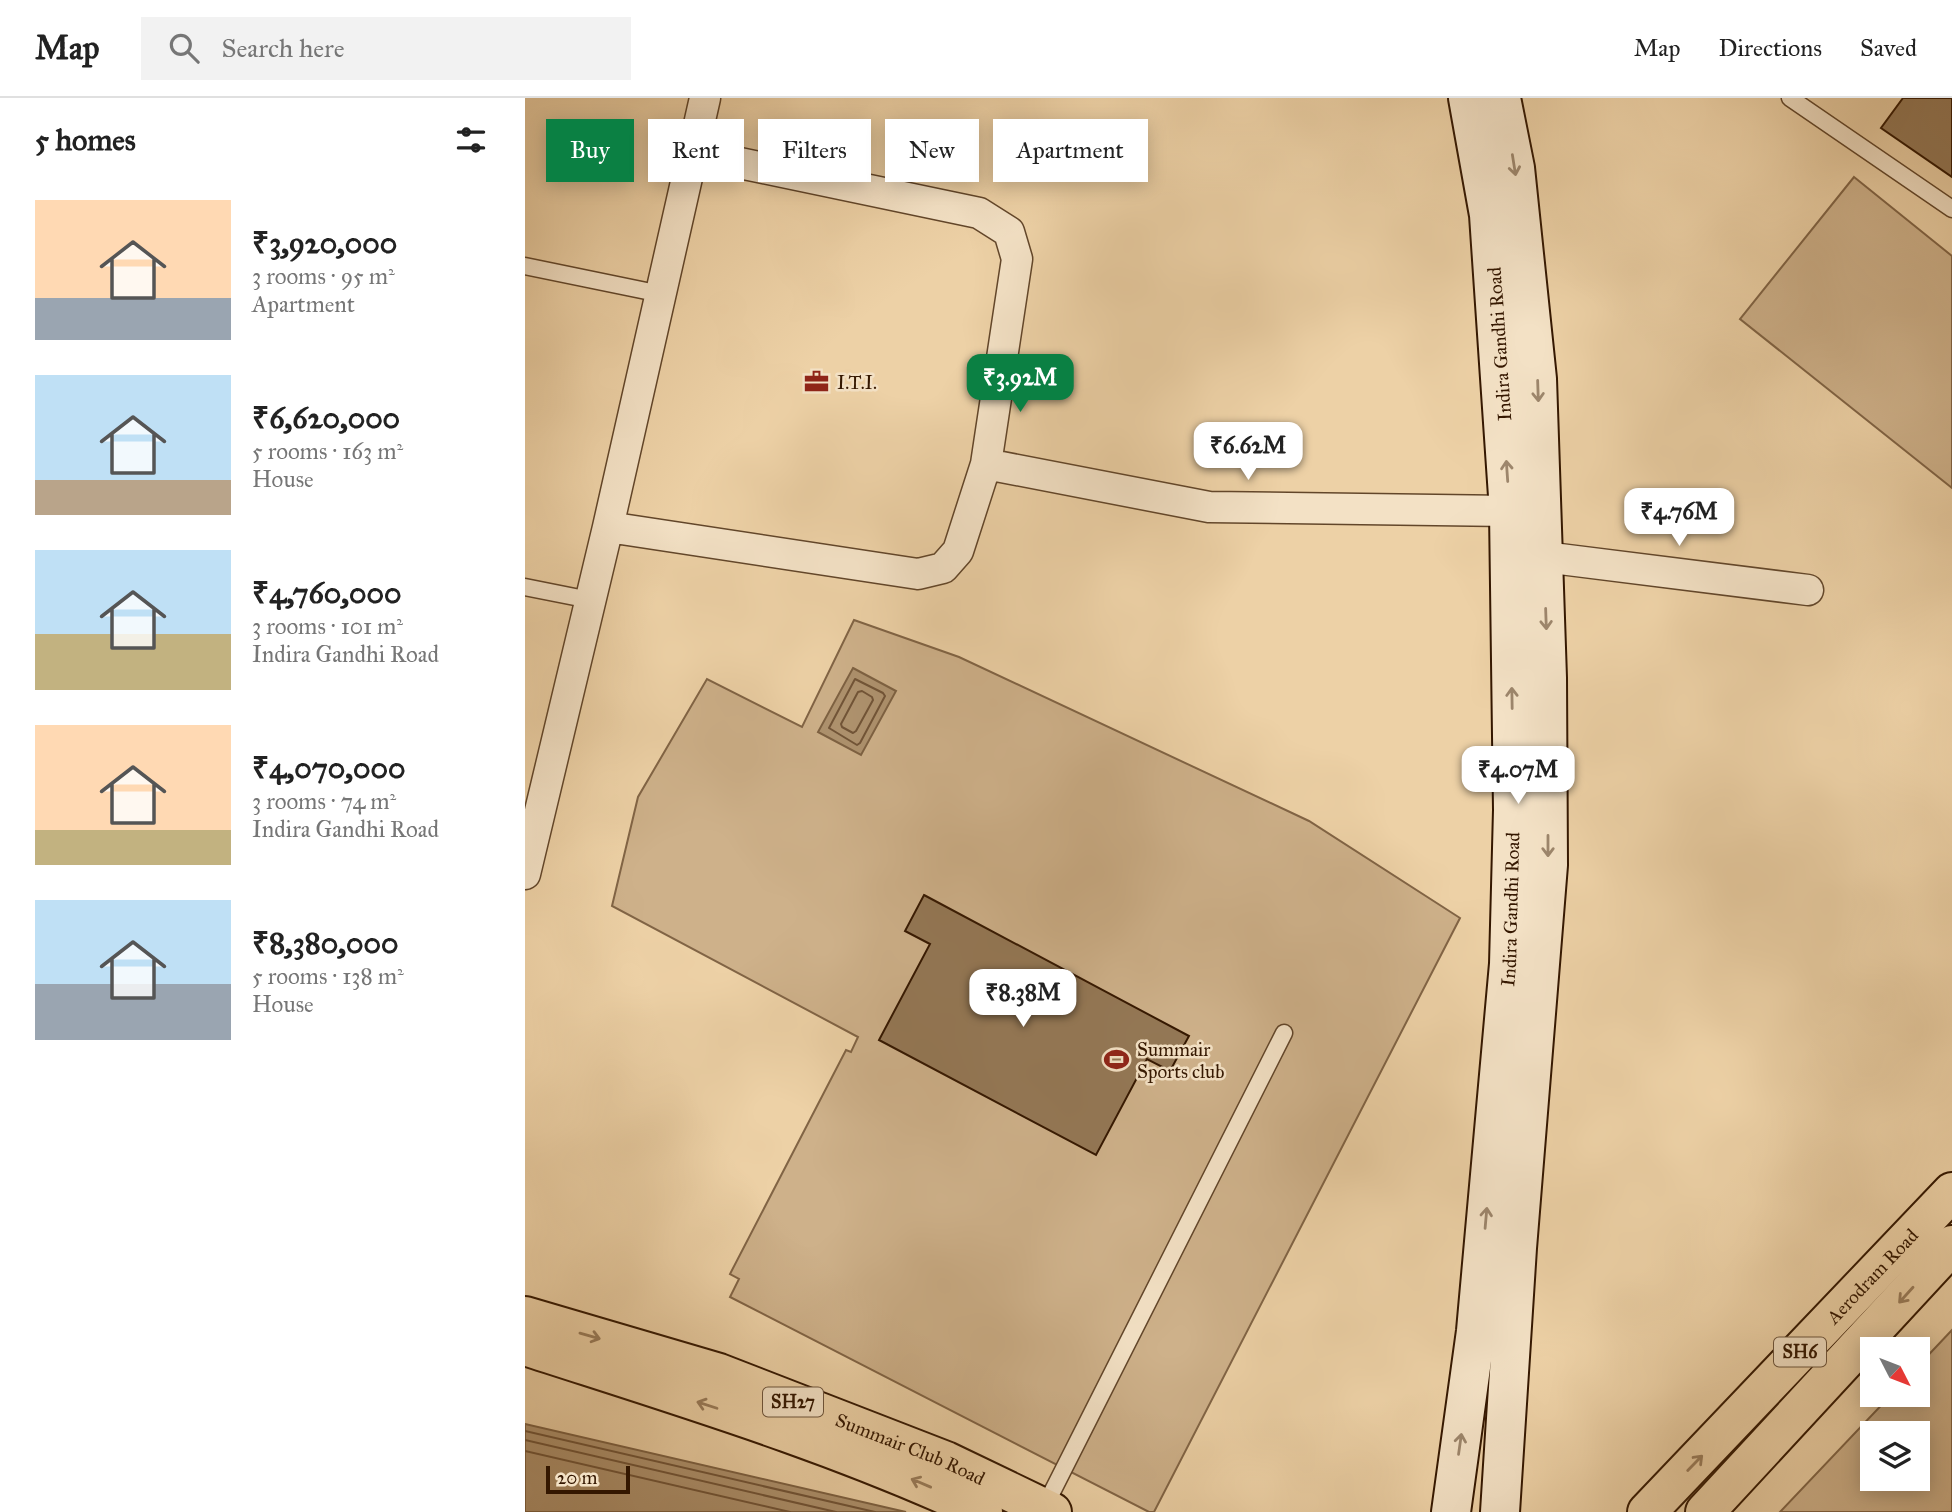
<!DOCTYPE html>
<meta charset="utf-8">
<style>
:root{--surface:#fff;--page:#f2f2f2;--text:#222;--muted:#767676;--line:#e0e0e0;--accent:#0b8043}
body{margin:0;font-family:"IM FELL Great Primer",serif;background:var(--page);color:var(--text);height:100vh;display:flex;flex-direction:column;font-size:26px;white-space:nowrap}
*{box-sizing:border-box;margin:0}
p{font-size:23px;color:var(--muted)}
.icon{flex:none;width:38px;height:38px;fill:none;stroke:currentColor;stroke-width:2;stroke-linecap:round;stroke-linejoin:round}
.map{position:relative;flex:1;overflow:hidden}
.sheet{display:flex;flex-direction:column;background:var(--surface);width:525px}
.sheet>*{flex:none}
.banner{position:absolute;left:21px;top:21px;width:665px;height:63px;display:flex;gap:14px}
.needle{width:46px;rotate:132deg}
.controls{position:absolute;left:1335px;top:1239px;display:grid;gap:14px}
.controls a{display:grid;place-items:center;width:70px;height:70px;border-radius:0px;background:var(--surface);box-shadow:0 4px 18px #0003;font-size:35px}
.scale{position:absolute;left:21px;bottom:18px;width:84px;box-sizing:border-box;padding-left:7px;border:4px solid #341700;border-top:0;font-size:19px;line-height:24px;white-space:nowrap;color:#341700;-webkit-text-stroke:5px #f3e1c5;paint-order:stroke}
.price{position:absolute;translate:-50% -60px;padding:0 16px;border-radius:14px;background:#fff;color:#222;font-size:23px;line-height:46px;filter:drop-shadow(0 2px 4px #0008)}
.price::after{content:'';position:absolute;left:50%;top:42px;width:21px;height:16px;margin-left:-10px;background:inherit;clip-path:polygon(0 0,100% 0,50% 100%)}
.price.on{background:var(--accent);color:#fff}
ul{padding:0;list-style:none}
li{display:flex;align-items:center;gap:21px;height:175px;padding:0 35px}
li span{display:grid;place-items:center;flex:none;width:196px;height:140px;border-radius:0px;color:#555}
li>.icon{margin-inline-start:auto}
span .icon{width:84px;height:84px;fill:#fffc;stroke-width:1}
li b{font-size:30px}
h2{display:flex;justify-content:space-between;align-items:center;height:84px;padding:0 35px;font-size:30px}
.chip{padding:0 24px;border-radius:0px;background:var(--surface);box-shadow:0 4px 18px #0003;font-size:24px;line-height:63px}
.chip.on{background:var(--accent);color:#fff}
header{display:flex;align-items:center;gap:42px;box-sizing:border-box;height:98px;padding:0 35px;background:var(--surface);border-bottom:2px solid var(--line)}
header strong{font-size:33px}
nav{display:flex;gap:38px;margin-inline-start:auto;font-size:24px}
.search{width:490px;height:63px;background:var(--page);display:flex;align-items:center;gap:18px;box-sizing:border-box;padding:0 24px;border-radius:0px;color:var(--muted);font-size:26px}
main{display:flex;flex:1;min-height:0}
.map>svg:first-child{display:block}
</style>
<header>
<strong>Map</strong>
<div class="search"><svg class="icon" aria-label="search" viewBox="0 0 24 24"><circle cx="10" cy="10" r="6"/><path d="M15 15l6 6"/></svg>Search here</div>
<nav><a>Map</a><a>Directions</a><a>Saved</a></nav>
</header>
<main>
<section class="sheet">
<h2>5 homes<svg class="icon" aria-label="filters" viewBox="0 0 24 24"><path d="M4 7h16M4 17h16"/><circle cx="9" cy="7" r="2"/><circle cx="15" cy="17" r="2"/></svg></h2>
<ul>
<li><span style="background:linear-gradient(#ffd9b3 70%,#9aa5b1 0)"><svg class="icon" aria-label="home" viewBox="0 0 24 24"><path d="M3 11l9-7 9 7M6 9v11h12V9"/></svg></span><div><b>₹3,920,000</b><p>3 rooms · 95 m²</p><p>Apartment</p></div></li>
<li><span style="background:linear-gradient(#bfe0f5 75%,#b9a48a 0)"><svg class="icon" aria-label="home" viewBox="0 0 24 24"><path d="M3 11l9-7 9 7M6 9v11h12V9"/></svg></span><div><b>₹6,620,000</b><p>5 rooms · 163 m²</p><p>House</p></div></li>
<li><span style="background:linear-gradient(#bfe0f5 60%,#c2b280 0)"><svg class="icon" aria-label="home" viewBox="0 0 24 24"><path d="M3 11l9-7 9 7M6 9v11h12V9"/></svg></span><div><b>₹4,760,000</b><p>3 rooms · 101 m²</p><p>Indira Gandhi Road</p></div></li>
<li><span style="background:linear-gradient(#ffd9b3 75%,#c2b280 0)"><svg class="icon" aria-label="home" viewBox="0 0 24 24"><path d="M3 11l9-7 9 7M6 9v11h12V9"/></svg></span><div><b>₹4,070,000</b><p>3 rooms · 74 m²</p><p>Indira Gandhi Road</p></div></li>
<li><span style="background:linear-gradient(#bfe0f5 60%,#9aa5b1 0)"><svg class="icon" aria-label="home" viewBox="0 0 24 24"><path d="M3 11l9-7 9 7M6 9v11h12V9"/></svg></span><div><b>₹8,380,000</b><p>5 rooms · 138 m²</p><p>House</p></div></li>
</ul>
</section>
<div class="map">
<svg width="1427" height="1414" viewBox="0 0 1427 1414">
<rect width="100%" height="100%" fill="#edd1a6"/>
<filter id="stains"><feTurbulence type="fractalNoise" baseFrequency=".00286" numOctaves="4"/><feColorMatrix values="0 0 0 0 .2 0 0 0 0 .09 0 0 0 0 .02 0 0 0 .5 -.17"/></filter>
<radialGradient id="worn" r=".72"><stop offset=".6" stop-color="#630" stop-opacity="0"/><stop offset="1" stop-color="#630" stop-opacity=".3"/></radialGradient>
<!-- green -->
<path fill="#ceb18a" stroke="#816445" stroke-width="2" fill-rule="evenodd" d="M 1329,79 L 1427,158 L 1427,390 L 1215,221 Z
M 329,522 L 434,559 L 784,723 L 935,820 L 629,1414 L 624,1414 L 205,1199 L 214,1181 L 205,1176 L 321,952 L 326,954 L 333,939 L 87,808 L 113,699 L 182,581 L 277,629 Z
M 1427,1232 L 1427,1414 L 1255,1414 L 1366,1297 L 1393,1297 L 1393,1268 ZM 1348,1335 L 1393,1335 L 1393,1381 L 1348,1381 Z"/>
<!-- water -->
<path fill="#ae926e" stroke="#7d6142" stroke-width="2" d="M 328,570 L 371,593 L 336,657 L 293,634 Z
M 0,1326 L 381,1414 L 0,1414 Z"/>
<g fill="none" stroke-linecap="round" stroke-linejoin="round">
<!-- shore -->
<path stroke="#715437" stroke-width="2" d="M 330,581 L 358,595 L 360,598 L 335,645 L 332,647 L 304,630 Z
M 337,593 L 347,599 L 348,602 L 331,633 L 328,635 L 317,629 L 316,626 L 333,594 Z
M 0,1333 L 350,1414
M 0,1342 L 311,1414
M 0,1353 L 265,1414"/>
</g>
<!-- building -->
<path fill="#947856" stroke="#341700" stroke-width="2" d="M 1378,0 L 1427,0 L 1427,79 L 1356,30 Z
M 399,797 L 664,938 L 645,973 L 622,961 L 571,1057 L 354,942 L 405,846 L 380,833 Z"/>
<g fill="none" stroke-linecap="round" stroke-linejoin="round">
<defs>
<path id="service" d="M 1265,0 L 1427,111
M 0,168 L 136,196
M 0,489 L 65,502
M 519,1410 L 759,935"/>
<path id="minor" d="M 461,366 L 684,409 L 984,413
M 83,429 L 393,476 L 418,470 L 433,453 L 461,366 L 492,161 L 484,134 L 454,115 L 167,55
M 1019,459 L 1283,492
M 0,776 L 83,429 L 180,0"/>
<g id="secondary">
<path id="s1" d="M 926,1414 L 951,1233 L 984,866 L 988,712 L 984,413 L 964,117 L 943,0"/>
<path d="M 975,1414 L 992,1150 L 1023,767 L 1022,580 L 1012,281 L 990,70 L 976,0"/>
</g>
<g id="primary">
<path id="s2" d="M 0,1218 L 194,1275 L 421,1363 L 527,1414"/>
<path d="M 0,1248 C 154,1298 311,1345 458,1414"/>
<path id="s3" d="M 1122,1414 L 1427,1094"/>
<path d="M 1180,1414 L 1427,1147"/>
</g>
</defs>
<!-- service casing -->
<use href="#service" stroke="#62462a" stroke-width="19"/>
<!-- minor casing -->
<use href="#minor" stroke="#62462a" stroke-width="33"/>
<!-- secondary casing -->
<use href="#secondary" stroke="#341700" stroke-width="42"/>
<!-- primary casing -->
<use href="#primary" stroke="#341700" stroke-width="42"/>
<!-- service -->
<use href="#service" stroke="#f3e1c5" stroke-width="16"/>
<!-- minor -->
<use href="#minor" stroke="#f3e1c5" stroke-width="30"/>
<!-- secondary -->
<use href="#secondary" stroke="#f3e1c5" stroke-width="38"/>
<!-- primary -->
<use href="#primary" stroke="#edd1a6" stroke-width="38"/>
</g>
<!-- one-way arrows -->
<defs><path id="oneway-shaft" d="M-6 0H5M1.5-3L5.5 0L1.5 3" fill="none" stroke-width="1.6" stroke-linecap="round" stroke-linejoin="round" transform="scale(1.75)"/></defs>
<g stroke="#9d866c">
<use href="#oneway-shaft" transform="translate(989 67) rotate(81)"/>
<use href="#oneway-shaft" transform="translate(1013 293) rotate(88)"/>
<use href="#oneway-shaft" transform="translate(982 373) rotate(-94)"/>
<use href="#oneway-shaft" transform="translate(1021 521) rotate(88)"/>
<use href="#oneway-shaft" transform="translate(987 600) rotate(-91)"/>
<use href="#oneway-shaft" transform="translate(1023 748) rotate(90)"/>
<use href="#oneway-shaft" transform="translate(961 1120) rotate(-85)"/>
<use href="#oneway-shaft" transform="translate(935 1346) rotate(-82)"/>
</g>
<g stroke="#9a7d5b">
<use href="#oneway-shaft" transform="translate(1381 1197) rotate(132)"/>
<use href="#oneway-shaft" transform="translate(65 1238) rotate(16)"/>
<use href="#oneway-shaft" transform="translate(182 1307) rotate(-162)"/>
<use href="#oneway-shaft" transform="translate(1170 1365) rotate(-46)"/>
<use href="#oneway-shaft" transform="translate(396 1385) rotate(-157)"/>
</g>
<!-- icons -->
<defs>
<symbol id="office-bare" viewBox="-9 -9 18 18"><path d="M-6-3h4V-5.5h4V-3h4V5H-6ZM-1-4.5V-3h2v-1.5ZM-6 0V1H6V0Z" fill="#8f2418" stroke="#f3e1c5" stroke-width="2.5" paint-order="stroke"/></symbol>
<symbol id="stadium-bare" viewBox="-9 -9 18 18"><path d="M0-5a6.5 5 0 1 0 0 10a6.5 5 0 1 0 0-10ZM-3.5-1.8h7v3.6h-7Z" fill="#8f2418" stroke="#f3e1c5" stroke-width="2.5" paint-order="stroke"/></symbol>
</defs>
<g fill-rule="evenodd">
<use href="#office-bare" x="274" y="266" width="35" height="35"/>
<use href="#stadium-bare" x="574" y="944" width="35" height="35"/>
</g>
<g text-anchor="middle" stroke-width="5" stroke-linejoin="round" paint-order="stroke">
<!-- shield labels -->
<g fill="#f3e1c5" stroke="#6d543b" stroke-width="2">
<rect x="1249" y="1239.5" width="52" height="29" rx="5"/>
<rect x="238" y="1289.5" width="60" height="29" rx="5"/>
</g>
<g font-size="18" font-weight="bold" fill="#341700">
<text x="1275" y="1260">SH6</text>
<text x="268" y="1310">SH27</text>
</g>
<!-- street labels -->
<g font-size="19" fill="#341700" stroke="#f3e1c5">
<text transform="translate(974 246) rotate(-94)" y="7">Indira Gandhi Road</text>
<text dy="7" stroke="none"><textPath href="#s1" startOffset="606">Indira Gandhi Road</textPath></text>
<text dy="7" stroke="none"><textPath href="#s3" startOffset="326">Aerodram Road</textPath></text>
<text dy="7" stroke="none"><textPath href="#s2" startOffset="408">Summair Club Road</textPath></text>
</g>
<!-- poi labels -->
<g font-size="19" fill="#341700" stroke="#f3e1c5" text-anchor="start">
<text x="312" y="291">I.T.I.</text>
<text x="612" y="958">Summair<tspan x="612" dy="22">Sports club</tspan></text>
</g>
</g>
<rect width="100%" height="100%" filter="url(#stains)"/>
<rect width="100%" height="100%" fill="url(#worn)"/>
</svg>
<div class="controls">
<a><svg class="needle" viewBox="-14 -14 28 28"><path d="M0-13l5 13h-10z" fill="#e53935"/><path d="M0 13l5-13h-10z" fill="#767676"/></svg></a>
<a><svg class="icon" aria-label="layers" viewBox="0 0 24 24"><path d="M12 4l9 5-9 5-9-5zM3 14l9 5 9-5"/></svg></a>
</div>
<div class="scale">20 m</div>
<b class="price on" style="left:495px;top:316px">₹3.92M</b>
<b class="price" style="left:723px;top:384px">₹6.62M</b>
<b class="price" style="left:1154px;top:450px">₹4.76M</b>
<b class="price" style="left:993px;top:708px">₹4.07M</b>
<b class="price" style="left:498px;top:931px">₹8.38M</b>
<div class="banner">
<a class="chip on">Buy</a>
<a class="chip">Rent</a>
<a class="chip">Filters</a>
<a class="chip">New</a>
<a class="chip">Apartment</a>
</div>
</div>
</main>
